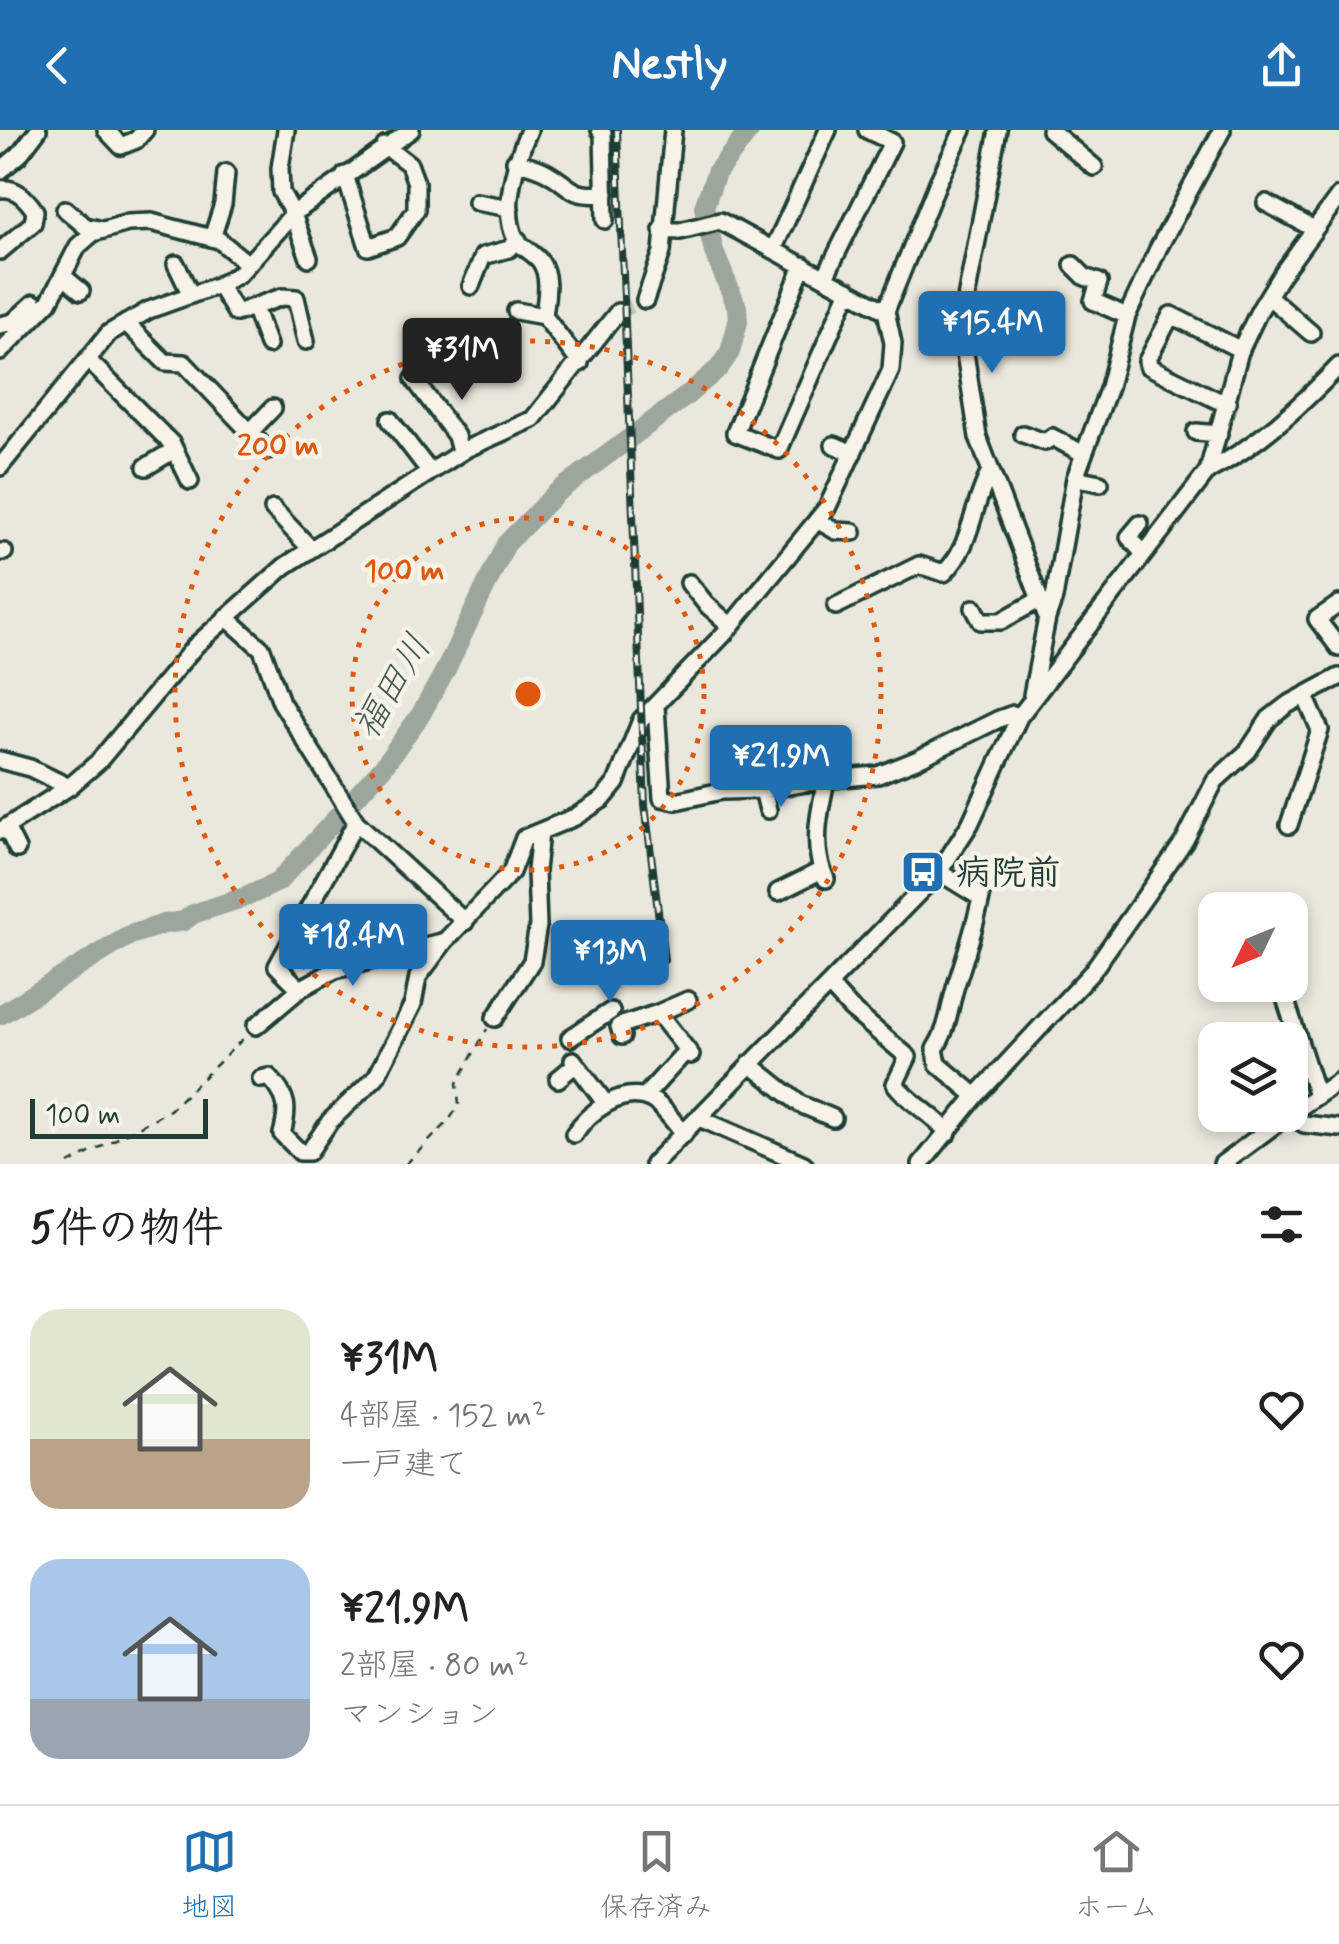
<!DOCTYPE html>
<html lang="ja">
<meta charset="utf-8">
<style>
:root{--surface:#fff;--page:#f2f2f2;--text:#222;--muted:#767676;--line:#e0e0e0;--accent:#1f6fb2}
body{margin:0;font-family:Mynerve,"Klee One",sans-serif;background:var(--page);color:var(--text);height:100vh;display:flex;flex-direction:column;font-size:38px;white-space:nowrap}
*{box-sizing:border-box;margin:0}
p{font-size:32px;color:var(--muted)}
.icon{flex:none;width:55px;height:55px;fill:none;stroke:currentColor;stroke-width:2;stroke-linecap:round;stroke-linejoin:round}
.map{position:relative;height:1034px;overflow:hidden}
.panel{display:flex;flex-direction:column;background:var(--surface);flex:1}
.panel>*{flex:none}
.needle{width:65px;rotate:227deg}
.buttons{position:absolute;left:1198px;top:762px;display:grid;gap:20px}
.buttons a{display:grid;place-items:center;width:110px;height:110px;border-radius:20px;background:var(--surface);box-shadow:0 5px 15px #0003;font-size:50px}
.scale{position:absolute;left:30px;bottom:25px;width:178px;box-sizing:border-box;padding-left:10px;border:5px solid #1f3d34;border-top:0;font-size:28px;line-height:35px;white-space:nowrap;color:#1f3d34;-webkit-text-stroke:8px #f7f3e8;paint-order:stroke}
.price{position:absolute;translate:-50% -85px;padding:0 22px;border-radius:10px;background:var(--accent);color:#fff;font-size:32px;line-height:65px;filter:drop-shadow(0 2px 5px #0008)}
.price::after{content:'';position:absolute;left:50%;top:60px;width:30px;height:22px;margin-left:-15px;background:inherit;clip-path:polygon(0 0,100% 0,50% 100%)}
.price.on{background:#222;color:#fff}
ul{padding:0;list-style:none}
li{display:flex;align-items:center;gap:30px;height:250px;padding:0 30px}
li span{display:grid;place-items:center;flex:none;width:280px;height:200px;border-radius:30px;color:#555}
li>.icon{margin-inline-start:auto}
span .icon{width:120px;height:120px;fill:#fffc;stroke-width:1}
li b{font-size:42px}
h2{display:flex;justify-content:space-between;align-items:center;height:120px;padding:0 30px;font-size:42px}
header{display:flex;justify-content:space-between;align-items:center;height:130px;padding:0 30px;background:var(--accent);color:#fff;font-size:45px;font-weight:800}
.tab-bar{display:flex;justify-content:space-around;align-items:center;height:140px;border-top:2px solid var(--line);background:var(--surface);font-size:28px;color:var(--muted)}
.tab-bar a{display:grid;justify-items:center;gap:5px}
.tab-bar .on{color:var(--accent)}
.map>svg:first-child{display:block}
</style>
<header><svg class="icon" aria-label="back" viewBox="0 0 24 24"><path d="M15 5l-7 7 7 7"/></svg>Nestly<svg class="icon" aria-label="share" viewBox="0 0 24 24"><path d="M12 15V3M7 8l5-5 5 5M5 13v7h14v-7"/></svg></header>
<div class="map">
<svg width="1339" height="1034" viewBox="0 0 1339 1034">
<rect width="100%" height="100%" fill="#eae8dd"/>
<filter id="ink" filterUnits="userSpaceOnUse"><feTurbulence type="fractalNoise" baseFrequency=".01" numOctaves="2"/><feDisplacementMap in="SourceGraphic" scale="20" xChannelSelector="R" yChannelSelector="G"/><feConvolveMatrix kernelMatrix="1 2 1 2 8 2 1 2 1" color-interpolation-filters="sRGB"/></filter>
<g filter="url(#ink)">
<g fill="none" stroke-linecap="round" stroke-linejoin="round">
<!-- river -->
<path stroke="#9ca69c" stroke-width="20" d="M 0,885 L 130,805 L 164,794 L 184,791 L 193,784 L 248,766 L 278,752 L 383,637 L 421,584 L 446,539 L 506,414 L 556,363 L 685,267 L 719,238 L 730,222 L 738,192 L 737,177 L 714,122 L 704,77 L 716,43 L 750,0"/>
<!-- minor-tunnel -->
<path stroke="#c1c6bb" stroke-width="15" stroke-dasharray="15 8" stroke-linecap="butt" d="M 618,182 L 645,170"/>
<defs>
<path id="minor" d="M 106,0 L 121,16 L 136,10 L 145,0
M 286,0 L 280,38 L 281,62 L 293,84 L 309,128
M 529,0 C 517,27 500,80 516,109 C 522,118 534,123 540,131 C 551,146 546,169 544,186 L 580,233
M 600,0 L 603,3 L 605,90
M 998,0 L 967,163 L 964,192 L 965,223 L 978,307 L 1047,488
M 1050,0 L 1094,37
M 515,31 C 525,34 537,37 546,42 C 574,57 568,67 605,64
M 0,41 L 19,25 L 38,0
M 345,45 L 368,117 L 397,107 L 416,80 L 416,53 L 409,34 L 385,16
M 0,59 C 16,57 26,68 35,81 L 33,93 L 0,121
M 476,72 L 510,78
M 1266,73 L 1314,99
M 65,79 L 85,96 L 102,100
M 662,100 L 680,101 L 720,91 L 886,181
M 212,108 L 223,74 L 226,43
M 773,120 L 828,0
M 176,134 L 191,165
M 803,135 L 735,303 L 779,320 L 849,160
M 1073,135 L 1085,147 L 1099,152 L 1093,171 L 1127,186
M 63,146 L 81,161
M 825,147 L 892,12 L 867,0
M 219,155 L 236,183 L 282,167 L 296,168 L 306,211
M 471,156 L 483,126 L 509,119 L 518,110
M 1268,166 L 1311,203
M 645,170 L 662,122 L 673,0
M 254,177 L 268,215
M 516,181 L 544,186
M 126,193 L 165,232 L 184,233 L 268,321
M 0,195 L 13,192 L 34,173
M 0,222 L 49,172 L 78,116 L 93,103 L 128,93 L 151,92 L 219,110 L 248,134
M 89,231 L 172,314 L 190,351
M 414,249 L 456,306 L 460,322
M 1228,272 L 1217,270 L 1148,236 L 1147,231 L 1171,185 L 1241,220
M 390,290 L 430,342
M 250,302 L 273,278
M 1196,302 L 1219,304
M 1023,304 L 1045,312 L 1052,307 L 1084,324
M 834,315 L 853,323
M 0,337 L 109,203 L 149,180 L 219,155 L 239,144 L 293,84 L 411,0
M 146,337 L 174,320
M 1208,341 C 1258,316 1300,276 1339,236
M 1075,348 L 1100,353
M 273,379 L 310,418
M 817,390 L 836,401 L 853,402
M 1140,394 L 1129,407 L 1144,424
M 0,422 L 4,422
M 689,453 L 706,474 L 731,496
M 1339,474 L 1317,489 L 1339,518
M 836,476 L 919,435 L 944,443 C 972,417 972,374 990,342
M 974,478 L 981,491 L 1001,491 L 1039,470
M 226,487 L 262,519 L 281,572 L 356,692 L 465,792
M 1032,565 L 1047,488 L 1054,468 L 1075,348 L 1109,257 L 1127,186 L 1158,119 L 1222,0
M 656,577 L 662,668 L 676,671 L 721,661 L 763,660 L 831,649 L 878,645 L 916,630 L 999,589 L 1013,584 L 1019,587
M 0,630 L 30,638 L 69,657
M 763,660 L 768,680
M 1289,695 L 1320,600 L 1305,566
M 6,697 L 17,719
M 0,701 L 69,657 L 98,632 L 196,515 L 285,436 L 466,319 L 533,289 L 618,182
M 939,742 L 981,768 C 975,797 966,824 957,852 C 949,876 949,898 935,919 L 938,934 L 976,966
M 826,749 C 811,718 819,683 826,651
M 778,762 L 822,740
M 1269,855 L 1284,865 L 1317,966
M 830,856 L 851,879 L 908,927 L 895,954 C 910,974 933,983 948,1003
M 300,859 L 277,836 L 356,692
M 495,888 L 532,831 L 538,796 L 536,741 L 540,702
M 256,896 L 300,859 L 335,840 L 445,811
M 622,906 L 619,896 L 658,883
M 570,908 L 611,881
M 687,920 L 658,883 L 688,870
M 573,930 L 606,974
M 750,934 L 800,974 L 833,988
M 261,949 L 269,947 C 288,967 289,978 282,1004 L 300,1022 L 309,1022 L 330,991 L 376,947 L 413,874 L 418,847 L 445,811 L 511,742 L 524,708 L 575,687 L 603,669 L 616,653 L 641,590 L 724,504 L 827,378 L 891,240 L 893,213 L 886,181 L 938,52 L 963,0
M 558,949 L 576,934
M 644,967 L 687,920 L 691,925
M 1290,984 L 1339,951
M 1288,985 L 1304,994 L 1339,998
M 699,988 L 804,1034
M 574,1004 C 588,983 622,956 650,969 C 663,975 674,993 684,1004
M 653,1034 L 939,742 L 970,694 L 1019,587 L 1208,341 L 1240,221 L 1259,181 L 1281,145 L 1339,66
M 921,1034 L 976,966 L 1091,843 L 1185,710 L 1215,651 L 1248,621 L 1269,589 L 1287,575 L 1339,547
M 1222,1034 L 1288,985"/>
</defs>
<!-- minor casing -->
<use href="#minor" stroke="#1f3d34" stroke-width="22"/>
<!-- path -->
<path stroke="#1f3d34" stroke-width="2.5" stroke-dasharray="8 8" stroke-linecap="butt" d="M 69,1034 L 170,980 L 248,904
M 406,1034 L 448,992 L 459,975 L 457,953 L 487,899"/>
<!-- minor -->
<use href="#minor" stroke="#f7f3e8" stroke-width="15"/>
<defs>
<path id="rail" d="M 617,0 L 645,675 L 664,830"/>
</defs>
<!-- rail casing -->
<use href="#rail" stroke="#1f3d34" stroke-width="8"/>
<!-- rail -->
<use href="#rail" stroke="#f7f3e8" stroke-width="4" stroke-dasharray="11" stroke-linecap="butt"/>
</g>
</g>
<!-- distance rings -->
<g fill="none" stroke="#de580e" stroke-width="5" stroke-dasharray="5 10">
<circle cx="528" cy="564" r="176"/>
<circle cx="528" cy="564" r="353"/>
</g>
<!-- icons -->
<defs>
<symbol id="bus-square" viewBox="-11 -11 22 22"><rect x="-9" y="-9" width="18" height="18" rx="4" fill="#1f6fb2" stroke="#f7f3e8"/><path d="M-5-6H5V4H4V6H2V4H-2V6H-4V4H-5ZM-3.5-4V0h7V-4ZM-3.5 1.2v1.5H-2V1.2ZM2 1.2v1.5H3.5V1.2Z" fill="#fff"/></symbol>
</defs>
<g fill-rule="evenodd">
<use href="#bus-square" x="898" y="717" width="50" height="50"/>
</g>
<g text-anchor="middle" stroke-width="9" stroke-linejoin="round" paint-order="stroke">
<!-- poi labels -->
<g font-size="35" font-weight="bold" fill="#1f3d34" stroke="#f7f3e8" text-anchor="start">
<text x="956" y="754">病院前</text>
</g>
<!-- water labels -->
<g font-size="38" font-style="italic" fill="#445c53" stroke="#f7f3e8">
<text transform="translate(391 556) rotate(-59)" y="13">福田川</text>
</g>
</g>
<circle cx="528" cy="564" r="15" fill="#de580e" stroke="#f7f3e8" stroke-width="5"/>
<g font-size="30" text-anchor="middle" font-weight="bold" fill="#de580e" stroke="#f7f3e8" stroke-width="9" stroke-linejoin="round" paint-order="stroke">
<text x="278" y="325">200 m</text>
<text x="404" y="450">100 m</text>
</g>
</svg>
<div class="buttons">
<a><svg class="needle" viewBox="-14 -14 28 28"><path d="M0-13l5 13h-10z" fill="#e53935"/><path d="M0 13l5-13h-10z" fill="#767676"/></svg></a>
<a><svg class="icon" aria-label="layers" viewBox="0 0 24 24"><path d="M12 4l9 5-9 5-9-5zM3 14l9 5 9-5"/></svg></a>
</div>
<div class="scale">100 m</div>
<b class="price" style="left:992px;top:246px">¥15.4M</b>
<b class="price on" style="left:462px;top:273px">¥31M</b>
<b class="price" style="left:781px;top:680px">¥21.9M</b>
<b class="price" style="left:353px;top:859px">¥18.4M</b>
<b class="price" style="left:610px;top:875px">¥13M</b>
</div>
<section class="panel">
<h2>5件の物件<svg class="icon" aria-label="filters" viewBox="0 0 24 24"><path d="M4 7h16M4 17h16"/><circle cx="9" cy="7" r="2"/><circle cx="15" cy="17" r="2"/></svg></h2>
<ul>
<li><span style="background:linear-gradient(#dfe7d0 65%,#b9a48a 0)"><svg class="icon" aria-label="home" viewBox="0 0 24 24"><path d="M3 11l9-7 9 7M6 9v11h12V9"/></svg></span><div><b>¥31M</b><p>4部屋 · 152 m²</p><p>一戸建て</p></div><svg class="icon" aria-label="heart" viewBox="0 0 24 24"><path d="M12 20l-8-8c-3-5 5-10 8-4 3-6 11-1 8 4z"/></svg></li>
<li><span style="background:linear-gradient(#a9c7e8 70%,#9aa5b1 0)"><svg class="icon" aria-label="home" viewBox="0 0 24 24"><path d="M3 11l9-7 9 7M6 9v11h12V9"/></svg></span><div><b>¥21.9M</b><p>2部屋 · 80 m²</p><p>マンション</p></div><svg class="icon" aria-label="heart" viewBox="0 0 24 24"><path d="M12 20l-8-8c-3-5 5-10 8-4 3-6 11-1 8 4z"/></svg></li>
</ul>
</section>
<nav class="tab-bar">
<a class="on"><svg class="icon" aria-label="map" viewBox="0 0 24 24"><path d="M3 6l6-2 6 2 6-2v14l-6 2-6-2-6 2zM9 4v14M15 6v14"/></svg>地図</a>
<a><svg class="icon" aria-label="saved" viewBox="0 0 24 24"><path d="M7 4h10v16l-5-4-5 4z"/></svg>保存済み</a>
<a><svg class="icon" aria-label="home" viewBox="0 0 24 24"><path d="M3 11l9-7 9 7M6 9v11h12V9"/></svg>ホーム</a>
</nav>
